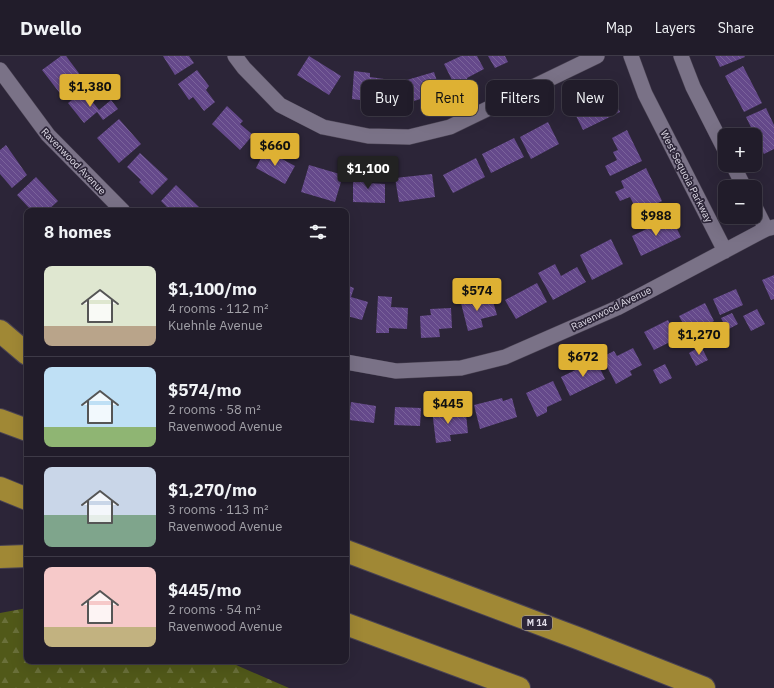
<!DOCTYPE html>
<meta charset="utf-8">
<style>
:root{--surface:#211c2a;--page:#292532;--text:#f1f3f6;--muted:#a2a1a8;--line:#3e3a47;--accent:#deb133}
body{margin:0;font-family:"IBM Plex Sans",sans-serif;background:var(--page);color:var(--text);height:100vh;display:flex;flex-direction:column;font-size:15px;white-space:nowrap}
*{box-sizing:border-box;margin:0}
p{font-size:13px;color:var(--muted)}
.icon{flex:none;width:22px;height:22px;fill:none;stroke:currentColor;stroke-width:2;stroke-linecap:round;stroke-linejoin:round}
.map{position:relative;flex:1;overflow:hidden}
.sheet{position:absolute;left:24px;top:152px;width:325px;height:456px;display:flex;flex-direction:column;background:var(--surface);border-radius:8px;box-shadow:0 4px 16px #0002,0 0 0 1px var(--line)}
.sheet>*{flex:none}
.banner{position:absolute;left:361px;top:24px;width:353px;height:36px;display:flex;gap:8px}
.controls{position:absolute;left:718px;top:72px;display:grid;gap:8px}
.controls a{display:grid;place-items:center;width:44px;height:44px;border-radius:8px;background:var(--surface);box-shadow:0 4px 16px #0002,0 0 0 1px var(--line);font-size:20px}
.price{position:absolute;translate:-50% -34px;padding:0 9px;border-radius:4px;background:var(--accent);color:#111;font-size:13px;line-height:26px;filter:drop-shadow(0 1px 2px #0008)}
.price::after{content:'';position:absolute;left:50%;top:24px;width:12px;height:9px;margin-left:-6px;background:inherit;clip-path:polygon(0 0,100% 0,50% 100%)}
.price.selected{background:#222;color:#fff}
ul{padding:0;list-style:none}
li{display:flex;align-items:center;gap:12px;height:100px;padding:0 20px}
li+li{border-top:1px solid var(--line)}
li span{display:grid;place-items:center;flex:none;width:112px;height:80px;border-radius:8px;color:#555}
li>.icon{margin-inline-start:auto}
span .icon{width:48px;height:48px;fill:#fffc;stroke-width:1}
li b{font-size:17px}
h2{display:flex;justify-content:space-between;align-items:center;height:48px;padding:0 20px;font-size:17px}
.chip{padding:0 14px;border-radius:8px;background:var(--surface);box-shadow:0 4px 16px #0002,0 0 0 1px var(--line);font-size:14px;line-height:36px}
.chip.selected{background:var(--accent);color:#111}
header{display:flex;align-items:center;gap:24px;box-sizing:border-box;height:56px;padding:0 20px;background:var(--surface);border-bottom:1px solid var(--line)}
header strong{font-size:19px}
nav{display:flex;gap:22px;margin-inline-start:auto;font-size:14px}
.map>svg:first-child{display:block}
</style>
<header>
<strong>Dwello</strong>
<nav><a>Map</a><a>Layers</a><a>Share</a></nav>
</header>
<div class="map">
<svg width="774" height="632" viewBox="0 0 774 632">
<defs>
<pattern id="forest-firs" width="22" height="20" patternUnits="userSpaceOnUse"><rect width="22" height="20" fill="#515919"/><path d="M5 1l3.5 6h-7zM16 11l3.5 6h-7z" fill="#6a703a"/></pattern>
<pattern id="building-back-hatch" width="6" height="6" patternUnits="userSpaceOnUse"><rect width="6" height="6" fill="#65498b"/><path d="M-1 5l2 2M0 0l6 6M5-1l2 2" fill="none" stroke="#7b639b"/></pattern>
</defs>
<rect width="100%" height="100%" fill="#2c2538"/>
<!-- forest -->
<path fill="url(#forest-firs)" d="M 27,552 L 27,605 L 227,605 L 289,632 L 0,632 L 0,557 Z"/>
<!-- building -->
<path fill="url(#building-back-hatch)" d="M 61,0 L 66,0 L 84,24 L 62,40 L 42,14 Z
M 163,0 L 189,0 L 194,7 L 175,19 Z
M 309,0 L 341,20 L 329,39 L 297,19 Z
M 461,0 L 477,0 L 484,13 L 467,22 L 468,26 L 456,32 L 444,8 Z
M 488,0 L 505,0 L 508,6 L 495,12 Z
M 715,0 L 744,0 L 745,1 L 720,11 Z
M 743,10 L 762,47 L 744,56 L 725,20 Z
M 197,14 L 209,30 L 206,34 L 215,46 L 204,55 L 193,41 L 189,44 L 178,28 Z
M 354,15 L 370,17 L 370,21 L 384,23 L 382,43 L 368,41 L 368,45 L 352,43 Z
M 434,16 L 440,34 L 423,39 L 424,42 L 407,47 L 400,26 Z
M 609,34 L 620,56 L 583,74 L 572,52 Z
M 84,35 L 99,54 L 111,44 L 118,53 L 103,64 L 97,56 L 84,67 L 68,47 Z
M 227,50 L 243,65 L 240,68 L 253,79 L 240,94 L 212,68 Z
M 766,52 L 774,69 L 774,93 L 764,98 L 746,61 Z
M 119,63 L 141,88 L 119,107 L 97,82 Z
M 548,66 L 559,88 L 531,103 L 520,81 Z
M 627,74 L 642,105 L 610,120 L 605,110 L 617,104 L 613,96 L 618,94 L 612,82 Z
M 514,82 L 524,101 L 491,117 L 482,98 Z
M 6,89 L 27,119 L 12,132 L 0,118 L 0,94 Z
M 265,94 L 295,110 L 285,128 L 256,112 Z
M 140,97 L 168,123 L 152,139 L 139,126 L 141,124 L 127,111 Z
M 476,102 L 485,121 L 453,137 L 443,119 Z
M 309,109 L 343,119 L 335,146 L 301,136 Z
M 646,112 L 662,145 L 638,157 L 630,141 L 620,145 L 615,136 L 624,132 L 621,125 Z
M 353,118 L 368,119 L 368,127 L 385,128 L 385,147 L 353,146 Z
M 432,118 L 435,141 L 399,146 L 395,122 Z
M 36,121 L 58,145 L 47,155 L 32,155 L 17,139 Z
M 176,129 L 203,155 L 171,155 L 161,145 Z
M 671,161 L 681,181 L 641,200 L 632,180 Z
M 611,183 L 623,208 L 592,224 L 580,199 Z
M 555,208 L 561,220 L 577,211 L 586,226 L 553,244 L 538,217 Z
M 774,219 L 774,243 L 771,244 L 762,224 Z
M 537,227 L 547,246 L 516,263 L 505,244 Z
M 346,229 L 354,232 L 351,241 L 368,246 L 362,264 L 347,260 L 346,263 Z
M 736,233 L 743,249 L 720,259 L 713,243 Z
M 378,240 L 392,241 L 391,251 L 408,252 L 407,273 L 389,272 L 389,277 L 376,277 Z
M 473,240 L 475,246 L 492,242 L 497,259 L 481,263 L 483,271 L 468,275 L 460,243 Z
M 705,247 L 714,265 L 707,269 L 710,276 L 699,281 L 695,273 L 688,277 L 679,260 Z
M 451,252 L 452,272 L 439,273 L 440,281 L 421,282 L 420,260 L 431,259 L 430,253 Z
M 757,253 L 765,268 L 751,275 L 743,260 Z
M 732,257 L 738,268 L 727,274 L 721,262 Z
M 668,264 L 678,282 L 654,294 L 644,276 Z
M 701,290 L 708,304 L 696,310 L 689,297 Z
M 633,292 L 642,309 L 630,315 L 632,319 L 616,328 L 602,301 L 614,295 L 617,300 Z
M 596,304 L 605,323 L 570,340 L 561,321 Z
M 665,308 L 672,322 L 660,328 L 653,314 Z
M 553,325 L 562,344 L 547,351 L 547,356 L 537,361 L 526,337 Z
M 502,342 L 503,345 L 512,342 L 517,361 L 480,373 L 474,349 Z
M 351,346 L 376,350 L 374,367 L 349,364 Z
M 395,351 L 421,352 L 420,370 L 394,369 Z
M 448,352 L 449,360 L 466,358 L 468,377 L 450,379 L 451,385 L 436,387 L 432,354 Z
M 346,383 L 348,383 L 348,400 L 346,400 Z"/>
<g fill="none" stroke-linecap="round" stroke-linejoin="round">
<defs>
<path id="street" d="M 235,0 L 244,12 L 280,49 L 323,71 L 368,80 L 409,81 L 450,71 L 597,0
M 631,0 L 645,38 L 725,195
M 681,0 L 693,31 L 725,94
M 0,14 L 48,79 L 123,155
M 733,109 L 744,131
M 755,151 L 766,173
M 346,306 L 396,315 L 461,312 L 505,301 L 617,252 L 766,173 L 774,171"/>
<path id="highway" d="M 0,275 L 27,298
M 0,364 L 27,374
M 0,432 L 27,443
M 346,495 L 580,583 L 704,632
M 0,501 L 27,500
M 346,568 L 519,632"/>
</defs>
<!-- street casing -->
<use href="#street" stroke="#4a4353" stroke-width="16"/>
<!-- highway casing -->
<use href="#highway" stroke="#4a4353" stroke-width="24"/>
<!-- street -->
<use href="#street" stroke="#7a7287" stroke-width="15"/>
<!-- highway -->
<use href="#highway" stroke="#a08835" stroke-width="22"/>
</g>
<g text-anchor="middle" stroke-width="3.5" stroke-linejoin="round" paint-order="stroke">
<!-- shield labels -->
<rect fill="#2c2538" stroke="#a9a4b2" stroke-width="1" x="522" y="560" width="30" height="14" rx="3"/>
<g font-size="9" font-weight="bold" fill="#dfdbe7">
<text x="537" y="570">M 14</text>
</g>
<!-- street labels -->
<g font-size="10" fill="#dfdbe7" stroke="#2c2538">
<text transform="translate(74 105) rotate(46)" y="4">Ravenwood Avenue</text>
<text transform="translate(687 120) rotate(63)" y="4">West Sequoia Parkway</text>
<text transform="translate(611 252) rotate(-26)" y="4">Ravenwood Avenue</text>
</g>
</g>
</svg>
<div class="controls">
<a>+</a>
<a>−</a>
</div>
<b class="price" style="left:90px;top:52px">$1,380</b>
<b class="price" style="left:275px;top:111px">$660</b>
<b class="price selected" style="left:368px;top:134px">$1,100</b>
<b class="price" style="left:656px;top:181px">$988</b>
<b class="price" style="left:477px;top:256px">$574</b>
<b class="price" style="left:699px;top:300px">$1,270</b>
<b class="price" style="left:583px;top:322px">$672</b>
<b class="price" style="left:448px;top:369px">$445</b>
<div class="banner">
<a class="chip">Buy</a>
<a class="chip selected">Rent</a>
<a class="chip">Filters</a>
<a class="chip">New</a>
</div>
<section class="sheet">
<h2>8 homes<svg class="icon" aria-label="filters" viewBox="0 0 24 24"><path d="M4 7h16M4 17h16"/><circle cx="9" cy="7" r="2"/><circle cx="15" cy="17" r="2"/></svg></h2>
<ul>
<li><span style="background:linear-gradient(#dfe7d0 75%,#b9a48a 0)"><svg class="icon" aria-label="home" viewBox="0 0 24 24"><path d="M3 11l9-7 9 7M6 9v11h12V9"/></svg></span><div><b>$1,100/mo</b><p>4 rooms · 112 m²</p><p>Kuehnle Avenue</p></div></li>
<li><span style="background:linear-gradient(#bfe0f5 75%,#8fb573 0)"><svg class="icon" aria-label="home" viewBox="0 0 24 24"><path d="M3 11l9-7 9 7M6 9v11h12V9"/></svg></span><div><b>$574/mo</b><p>2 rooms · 58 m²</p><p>Ravenwood Avenue</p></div></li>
<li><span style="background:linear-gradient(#c9d6e8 60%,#7fa58c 0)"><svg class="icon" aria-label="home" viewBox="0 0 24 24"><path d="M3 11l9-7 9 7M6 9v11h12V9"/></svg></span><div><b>$1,270/mo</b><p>3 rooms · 113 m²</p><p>Ravenwood Avenue</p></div></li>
<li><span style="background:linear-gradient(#f6c9c9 75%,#c2b280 0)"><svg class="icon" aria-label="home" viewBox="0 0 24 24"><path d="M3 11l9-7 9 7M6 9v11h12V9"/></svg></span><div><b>$445/mo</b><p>2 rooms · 54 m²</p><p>Ravenwood Avenue</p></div></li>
</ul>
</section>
</div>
